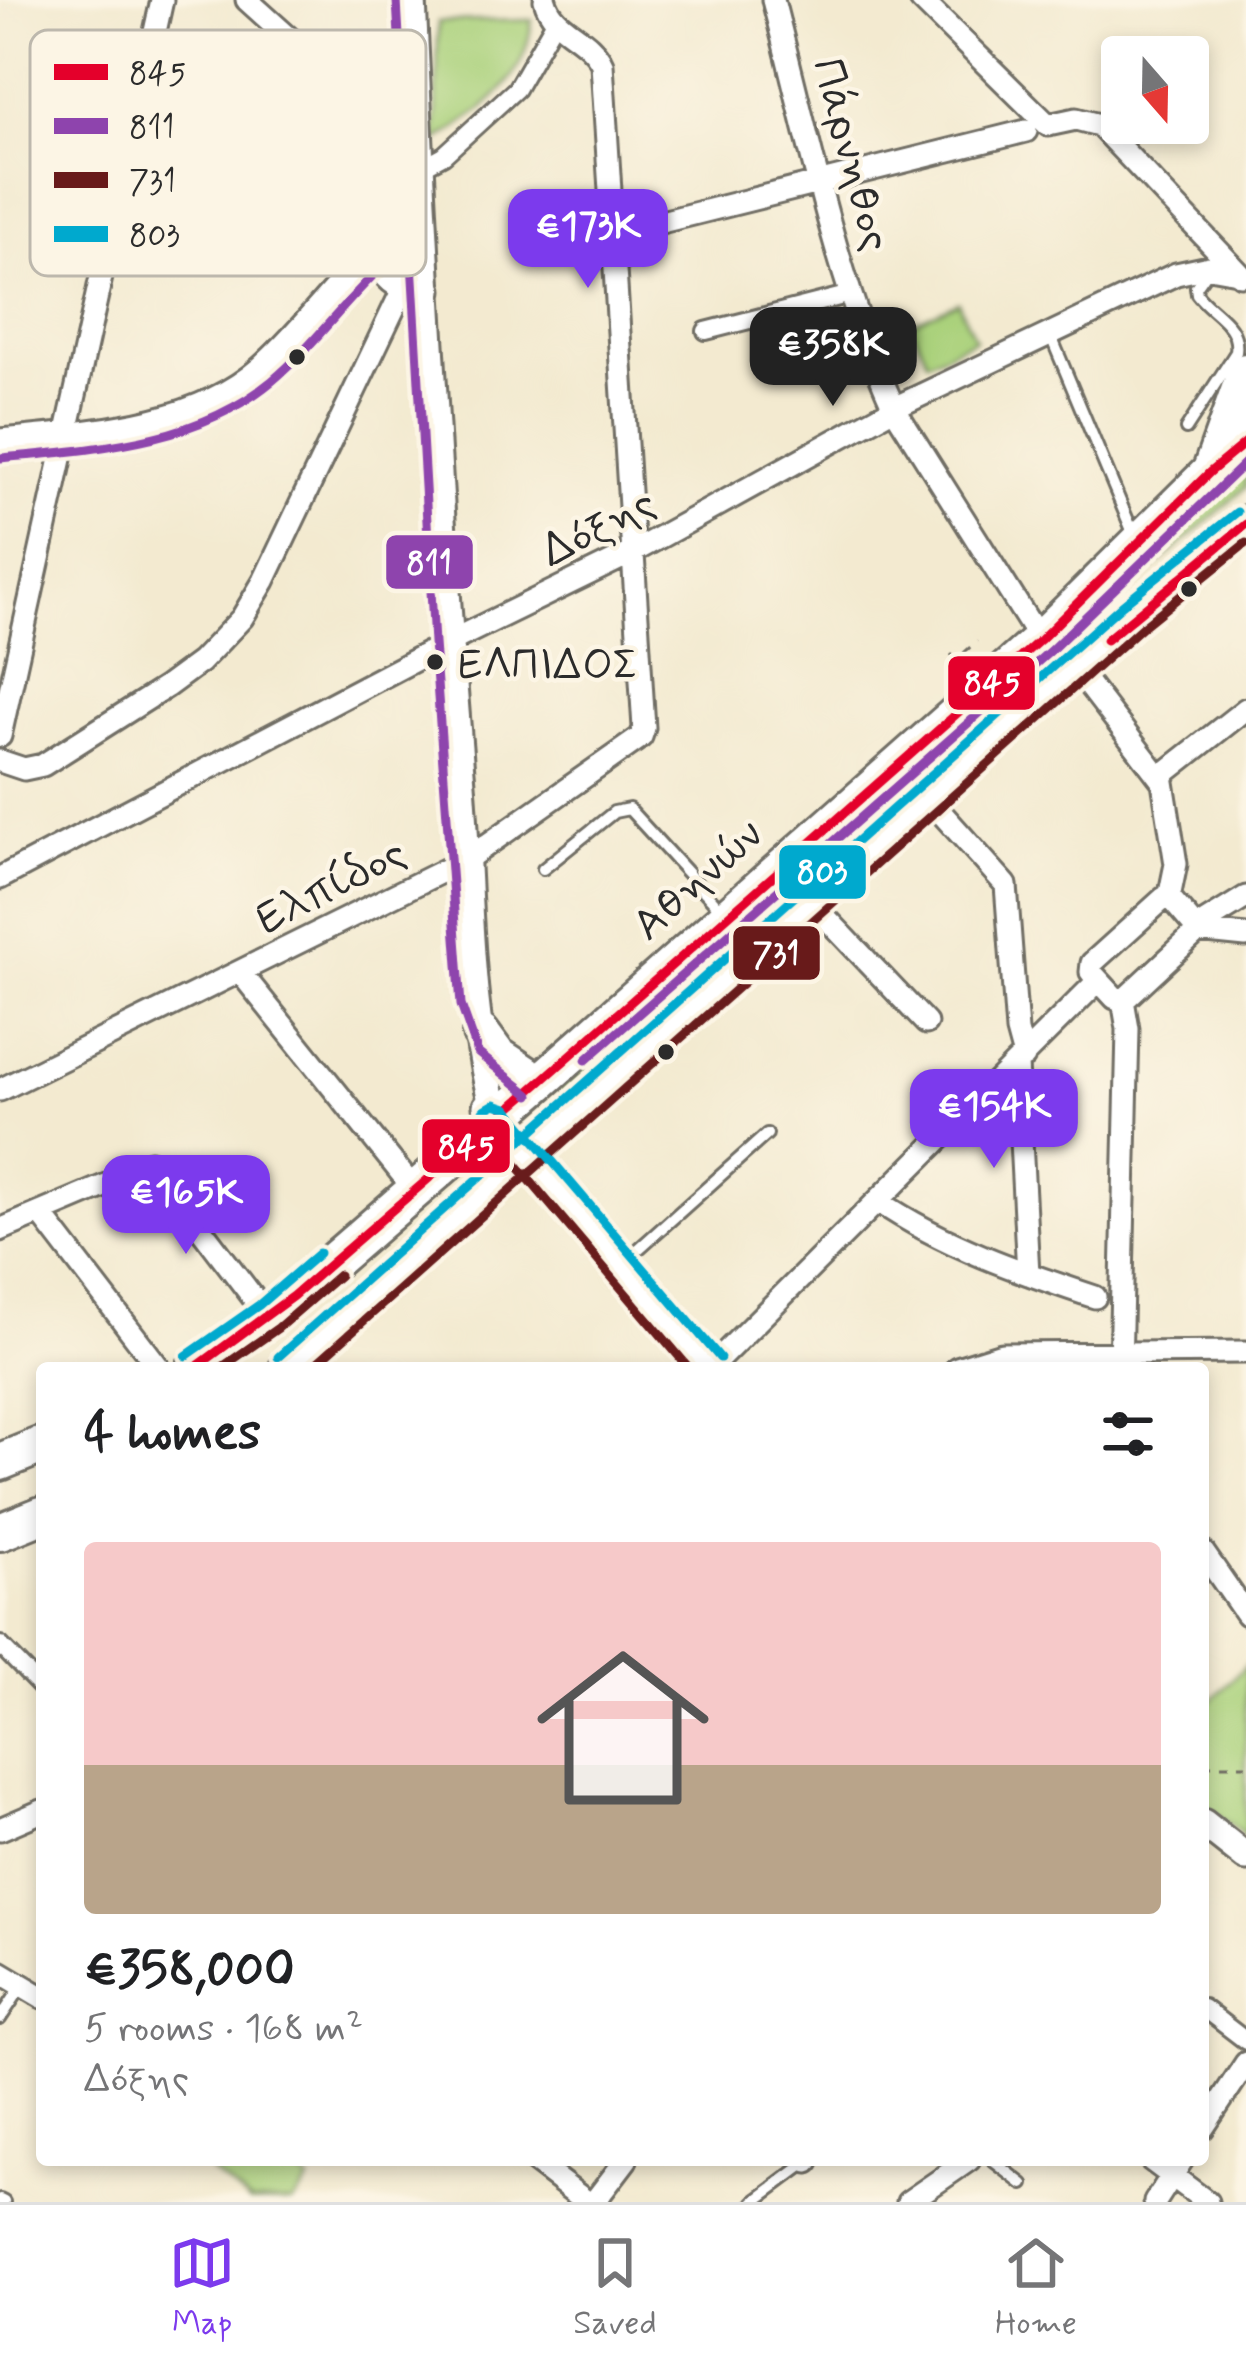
<!DOCTYPE html>
<meta charset="utf-8">
<style>
:root{--surface:#fff;--page:#f2f2f2;--text:#202124;--muted:#757577;--line:#e0e0e0;--accent:#7c3aed}
body{margin:0;font-family:Mynerve,sans-serif;background:var(--page);color:var(--text);height:100vh;display:flex;flex-direction:column;font-size:45px;white-space:nowrap}
*{box-sizing:border-box;margin:0}
p{font-size:39px;color:var(--muted)}
.icon{flex:none;width:66px;height:66px;fill:none;stroke:currentColor;stroke-width:2;stroke-linecap:round;stroke-linejoin:round}
.map{position:relative;flex:1;overflow:hidden}
.details{position:absolute;left:36px;top:1362px;width:1173px;height:804px;display:flex;flex-direction:column;background:var(--surface);border-radius:12px;box-shadow:0 6px 18px #0003}
.details>*{flex:none}
.needle{width:78px;rotate:160deg}
.tools{position:absolute;left:1101px;top:36px;display:grid;gap:24px}
.tools a{display:grid;place-items:center;width:108px;height:108px;border-radius:12px;background:var(--surface);box-shadow:0 6px 18px #0003;font-size:60px}
.price{position:absolute;translate:-50% -102px;padding:0 27px;border-radius:24px;background:var(--accent);color:#fff;font-size:39px;line-height:78px;filter:drop-shadow(0 3px 6px #0008)}
.price::after{content:'';position:absolute;left:50%;top:72px;width:36px;height:27px;margin-left:-18px;background:inherit;clip-path:polygon(0 0,100% 0,50% 100%)}
.price.selected{background:#222;color:#fff}
ul{padding:0;list-style:none}
li{display:grid;align-content:center;gap:24px;height:636px;padding:0 48px}
li+li{border-top:3px solid var(--line)}
li span{display:grid;place-items:center;height:372px;border-radius:12px;color:#555}
li>.icon{margin-inline-start:auto}
span .icon{width:216px;height:216px;fill:#fffc;stroke-width:1}
li b{font-size:51px}
h2{display:flex;justify-content:space-between;align-items:center;height:144px;padding:0 48px;font-size:51px}
.menu{display:flex;justify-content:space-around;align-items:center;height:168px;border-top:3px solid var(--line);background:var(--surface);font-size:33px;color:var(--muted)}
.menu a{display:grid;justify-items:center;gap:6px}
.menu .selected{color:var(--accent)}
.map>svg:first-child{display:block}
</style>
<div class="map">
<svg width="1246" height="2202" viewBox="0 0 1246 2202">
<rect width="100%" height="100%" fill="#fcf5e5"/>
<filter id="ink" filterUnits="userSpaceOnUse"><feTurbulence type="fractalNoise" baseFrequency=".00833" numOctaves="2"/><feDisplacementMap in="SourceGraphic" scale="24" xChannelSelector="R" yChannelSelector="G"/><feConvolveMatrix kernelMatrix="1 2 1 2 8 2 1 2 1" color-interpolation-filters="sRGB"/></filter>
<filter id="wash" filterUnits="userSpaceOnUse"><feTurbulence type="fractalNoise" baseFrequency=".004" numOctaves="4" result="noise"/><feDisplacementMap in="SourceGraphic" scale="48" xChannelSelector="R" yChannelSelector="G"/><feGaussianBlur stdDeviation="2.7" result="paint"/><feColorMatrix in="noise" values="0 0 0 0 0 0 0 0 0 0 0 0 0 0 0 0 0 1.4 0 .05"/><feComposite in="paint" operator="in"/></filter>
<g filter="url(#wash)">
<rect width="100%" height="100%" fill="#f3ead0"/>
<!-- green -->
<path fill="#aad17c" stroke="#6a7e54" stroke-width="3" d="M 532,20 C 524,85 486,107 436,142 L 438,22 Z
M 958,302 L 975,339 L 928,361 L 910,324 Z
M 1246,465 L 1246,487 L 561,1092 L 557,1088 L 774,880 Z
M 1246,1665 L 1246,1837 L 1203,1803 L 1203,1709 Z
M 221,2160 L 314,2160 L 302,2176 L 309,2181 L 293,2202 L 250,2202 L 211,2172 Z"/>
</g>
<g filter="url(#ink)">
<g fill="none" stroke-linecap="round" stroke-linejoin="round">
<defs>
<path id="service" d="M 1050,334 L 1134,535
M 1186,429 L 1236,352 C 1240,323 1212,314 1197,294 L 1196,287 L 1208,270
M 543,869 L 614,812 L 629,809 L 724,913
M 624,1262 L 767,1134
M 0,2019 L 22,1986
M 992,2160 L 1023,2184
M 0,2200 L 4,2202
M 754,2202 L 809,2161"/>
<path id="pedestrian" d="M 420,168 L 444,155 L 516,89 L 555,21
M 706,331 L 851,294
M 0,1645 L 42,1688
M 1203,2008 L 1246,2041"/>
<path id="minor" d="M 247,0 L 377,117 L 419,147
M 773,0 C 808,136 836,279 894,408 L 1040,640
M 921,0 L 1048,125 L 1076,119 L 1099,125 L 1241,275
M 613,234 L 1026,131
M 1075,667 L 1163,782 L 1176,864 L 1169,898
M 0,736 L 162,0
M 0,761 L 24,769 L 43,765 L 166,687 L 200,662 L 242,618 L 264,581 L 404,287
M 1161,776 L 1246,709
M 927,797 L 1006,885 L 1017,1031 L 1024,1057
M 0,878 L 449,642 L 633,552 L 894,408 L 1176,274 L 1209,267 L 1237,272
M 811,902 L 926,1023
M 1196,928 L 1171,899 L 1164,898 L 1092,963 L 1091,972 L 1115,998 L 1125,999 L 1195,934 L 1196,928 L 1246,897
M 1197,931 L 1246,936
M 241,973 L 414,1189
M 1017,1064 L 1028,1274
M 0,1090 L 467,859 L 641,737 L 644,728 L 602,64 C 589,35 553,31 545,0
M 878,1201 C 944,1246 1020,1272 1095,1297
M 41,1214 L 159,1368
M 0,1230 L 123,1178 L 150,1162 L 268,1317
M 710,1368 L 1098,981
M 957,1368 L 1002,1354 L 1246,1352
M 1120,1368 L 1128,1029 L 1123,1000
M 1203,1552 L 1246,1614
M 0,1829 L 42,1811
M 0,1972 L 42,1997
M 1203,2128 L 1246,2063
M 532,2160 L 587,2202
M 805,2160 L 808,2162
M 1151,2160 L 1207,2202
M 594,2202 L 626,2160
M 908,2202 L 969,2160
M 1155,2202 L 1182,2160"/>
<path id="tertiary" d="M 412,0 C 424,261 439,523 461,784 C 470,894 466,1011 497,1119
M 419,147 C 386,184 343,288 428,290
M 0,443 C 87,434 193,431 262,370 C 304,334 334,287 377,251
M 487,1106 L 709,1368
M 1203,1823 L 1246,1857"/>
<path id="trunk" d="M 1211,470 L 1246,372
M 481,1033 L 497,1055 L 539,1083
M 195,1368 L 293,1296 L 539,1083 L 1040,640 L 1210,472 L 1246,442
M 288,1368 L 1132,616 L 1246,524
M 0,1462 L 42,1445
M 0,1532 L 42,1515"/>
</defs>
<!-- service casing -->
<use href="#service" stroke="#716e65" stroke-width="16"/>
<!-- pedestrian casing -->
<use href="#pedestrian" stroke="#716e65" stroke-width="22"/>
<!-- minor casing -->
<use href="#minor" stroke="#716e65" stroke-width="27"/>
<!-- tertiary casing -->
<use href="#tertiary" stroke="#716e65" stroke-width="33"/>
<!-- trunk casing -->
<use href="#trunk" stroke="#716e65" stroke-width="42"/>
<!-- path -->
<path stroke="#716e65" stroke-width="3" stroke-dasharray="9 9" stroke-linecap="butt" d="M 951,654 L 956,660 L 977,641
M 1203,1765 L 1246,1765"/>
<!-- service -->
<use href="#service" stroke="#fff" stroke-width="10"/>
<!-- pedestrian -->
<use href="#pedestrian" stroke="#fff" stroke-width="16"/>
<!-- minor -->
<use href="#minor" stroke="#fff" stroke-width="21"/>
<!-- tertiary -->
<use href="#tertiary" stroke="#fff" stroke-width="27"/>
<!-- trunk -->
<use href="#trunk" stroke="#fff" stroke-width="36"/>
<defs>
<path id="bus-1" d="M 1106,640 L 1246,524
M 195,1368 L 293,1296 L 539,1083 L 1040,640 L 1210,472 L 1246,442"/>
<path id="bus-2" d="M 397,1 L 434,643 L 461,1005 L 478,1053 L 530,1095
M 1,458 C 95,449 196,444 272,381 C 314,346 346,299 387,262
M 586,1060 L 1050,651 L 1246,462"/>
<path id="bus-3" d="M 493,1137 L 689,1368
M 221,1368 L 278,1328 L 339,1275
M 311,1368 L 1142,627 L 1246,543"/>
<path id="bus-4" d="M 483,1111 L 495,1104 L 507,1108 L 720,1358
M 186,1356 L 259,1305 L 319,1253
M 278,1357 L 1122,605 L 1237,512"/>
</defs>
<!-- bus-1 casing -->
<use href="#bus-1" stroke="#fcf5e5" stroke-width="18"/>
<!-- bus-2 casing -->
<use href="#bus-2" stroke="#fcf5e5" stroke-width="18"/>
<!-- bus-3 casing -->
<use href="#bus-3" stroke="#fcf5e5" stroke-width="18"/>
<!-- bus-4 casing -->
<use href="#bus-4" stroke="#fcf5e5" stroke-width="18"/>
<!-- bus-1 -->
<use href="#bus-1" stroke="#e4002b" stroke-width="9"/>
<!-- bus-2 -->
<use href="#bus-2" stroke="#8e44ad" stroke-width="9"/>
<!-- bus-3 -->
<use href="#bus-3" stroke="#681a1a" stroke-width="9"/>
<!-- bus-4 -->
<use href="#bus-4" stroke="#00a9ce" stroke-width="9"/>
</g>
</g>
<!-- markers -->
<g fill="#2b2b2b" stroke="#fcf5e5" stroke-width="4.5">
<circle cx="297" cy="357" r="10"/>
<circle cx="1189" cy="589" r="10"/>
<circle cx="435" cy="662" r="10"/>
<circle cx="666" cy="1052" r="10"/>
</g>
<g text-anchor="middle" stroke-width="9" stroke-linejoin="round" paint-order="stroke">
<!-- bus labels -->
<g font-size="42" fill="#2b2b2b" stroke="#fcf5e5" text-anchor="start">
<text x="458" y="678">ΕΛΠΙΔΟΣ</text>
</g>
<!-- street labels -->
<g font-size="45" fill="#2b2b2b" stroke="#fcf5e5">
<text transform="translate(854 154) rotate(75)" y="16">Πάρνηθος</text>
<text transform="translate(597 525) rotate(-27)" y="16">Δόξης</text>
<text transform="translate(696 878) rotate(-42)" y="16">Αθηνών</text>
<text transform="translate(330 884) rotate(-27)" y="16">Ελπίδος</text>
</g>
</g>
<!-- legend -->
<rect x="30" y="30" width="396" height="246" rx="18" fill="#fcf5e5" stroke="#bdb8ad" stroke-width="3"/>
<rect x="54" y="64" width="54" height="16" fill="#e4002b"/>
<rect x="54" y="118" width="54" height="16" fill="#8e44ad"/>
<rect x="54" y="172" width="54" height="16" fill="#681a1a"/>
<rect x="54" y="226" width="54" height="16" fill="#00a9ce"/>
<g font-size="33" fill="#2b2b2b">
<text x="129" y="84">845</text>
<text x="129" y="138">811</text>
<text x="129" y="192">731</text>
<text x="129" y="246">803</text>
</g>
<g stroke="#fcf5e5" stroke-width="4.5">
<rect x="384" y="533" width="91" height="58" rx="12" fill="#8e44ad"/>
<rect x="946" y="654" width="91" height="58" rx="12" fill="#e4002b"/>
<rect x="777" y="843" width="91" height="58" rx="12" fill="#00a9ce"/>
<rect x="731" y="924" width="91" height="58" rx="12" fill="#681a1a"/>
<rect x="420" y="1117" width="92" height="58" rx="12" fill="#e4002b"/>
</g>
<g font-size="33" text-anchor="middle" font-weight="bold" fill="#fff">
<text x="429" y="574">811</text>
<text x="992" y="694">845</text>
<text x="822" y="883">803</text>
<text x="776" y="965">731</text>
<text x="466" y="1158">845</text>
</g>
</svg>
<div class="tools">
<a><svg class="needle" viewBox="-14 -14 28 28"><path d="M0-13l5 13h-10z" fill="#e53935"/><path d="M0 13l5-13h-10z" fill="#757577"/></svg></a>
</div>
<b class="price" style="left:588px;top:291px">€173K</b>
<b class="price selected" style="left:833px;top:409px">€358K</b>
<b class="price" style="left:994px;top:1171px">€154K</b>
<b class="price" style="left:186px;top:1257px">€165K</b>
<section class="details">
<h2>4 homes<svg class="icon" aria-label="filters" viewBox="0 0 24 24"><path d="M4 7h16M4 17h16"/><circle cx="9" cy="7" r="2"/><circle cx="15" cy="17" r="2"/></svg></h2>
<ul>
<li><span style="background:linear-gradient(#f6c9c9 60%,#b9a48a 0)"><svg class="icon" aria-label="home" viewBox="0 0 24 24"><path d="M3 11l9-7 9 7M6 9v11h12V9"/></svg></span><div><b>€358,000</b><p>5 rooms · 168 m²</p><p>Δόξης</p></div></li>
</ul>
</section>
</div>
<nav class="menu">
<a class="selected"><svg class="icon" aria-label="map" viewBox="0 0 24 24"><path d="M3 6l6-2 6 2 6-2v14l-6 2-6-2-6 2zM9 4v14M15 6v14"/></svg>Map</a>
<a><svg class="icon" aria-label="saved" viewBox="0 0 24 24"><path d="M7 4h10v16l-5-4-5 4z"/></svg>Saved</a>
<a><svg class="icon" aria-label="home" viewBox="0 0 24 24"><path d="M3 11l9-7 9 7M6 9v11h12V9"/></svg>Home</a>
</nav>
